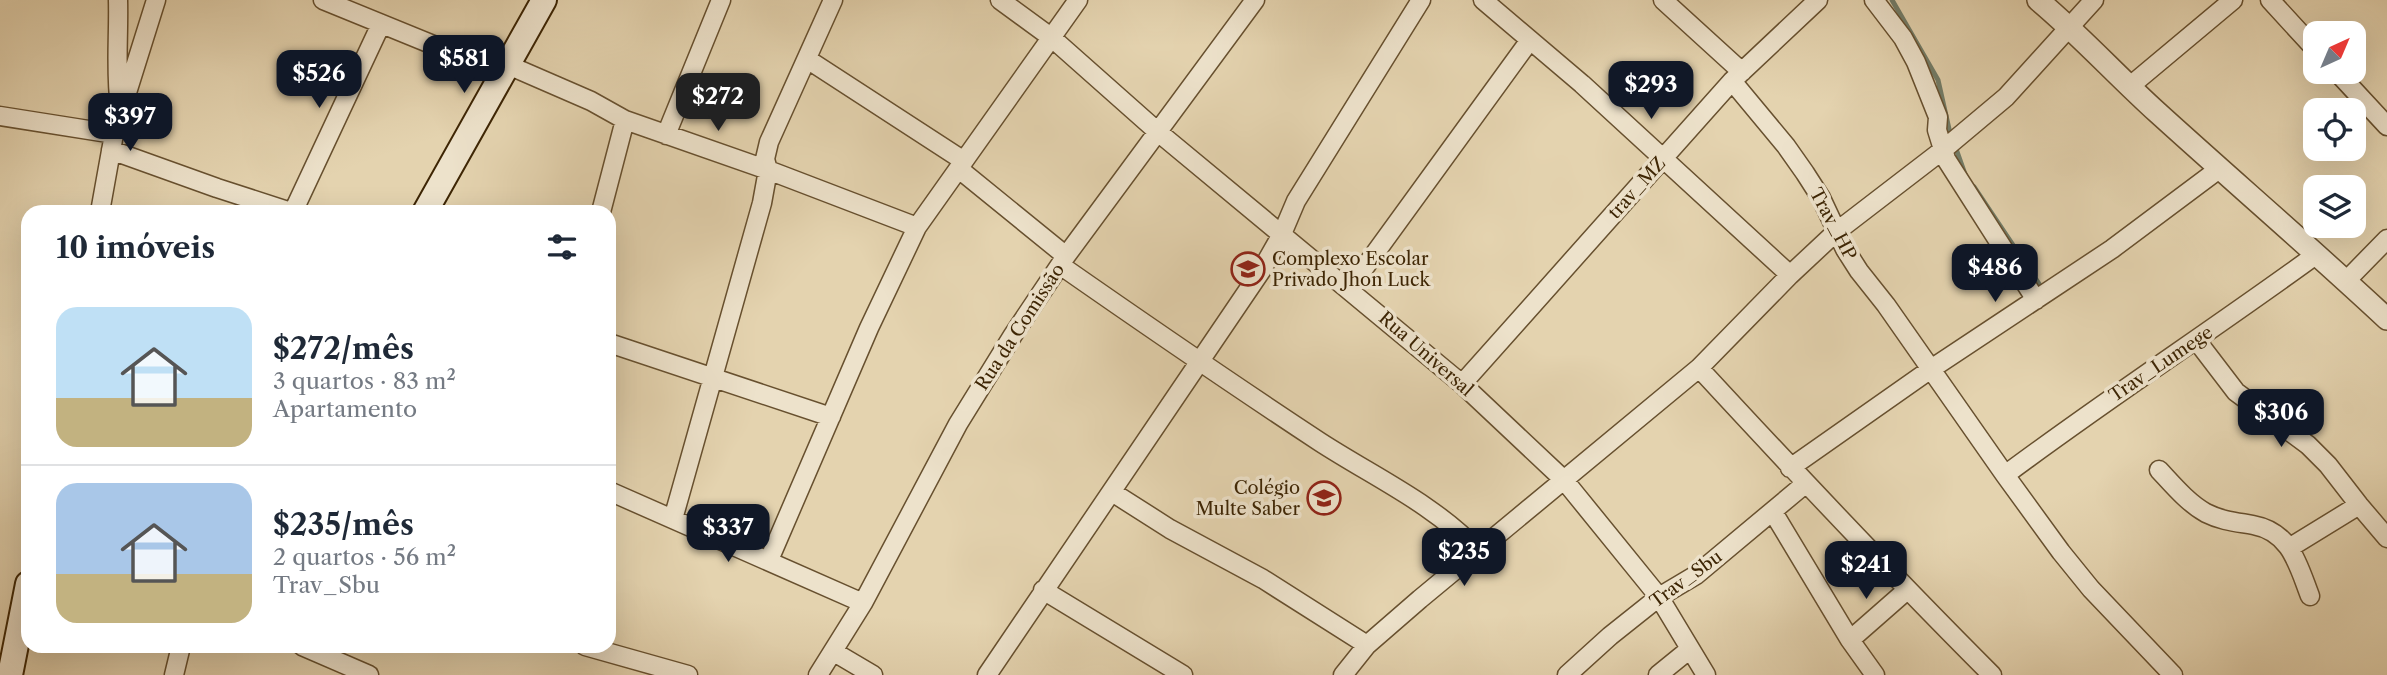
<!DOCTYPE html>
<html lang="pt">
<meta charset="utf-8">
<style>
:root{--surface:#fff;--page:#f6f6f7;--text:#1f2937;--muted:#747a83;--line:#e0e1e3;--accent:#111827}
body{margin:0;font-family:"Libre Caslon Text",serif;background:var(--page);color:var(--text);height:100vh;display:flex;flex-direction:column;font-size:26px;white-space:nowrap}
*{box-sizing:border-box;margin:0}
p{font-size:23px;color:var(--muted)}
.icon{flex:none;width:38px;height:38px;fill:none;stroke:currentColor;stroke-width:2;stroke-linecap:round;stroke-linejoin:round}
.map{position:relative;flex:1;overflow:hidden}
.sheet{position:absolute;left:21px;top:205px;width:595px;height:448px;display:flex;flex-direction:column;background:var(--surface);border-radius:21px;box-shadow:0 7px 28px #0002}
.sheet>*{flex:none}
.needle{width:46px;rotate:44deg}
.buttons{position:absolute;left:2303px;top:21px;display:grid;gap:14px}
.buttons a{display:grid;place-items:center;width:63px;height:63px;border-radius:14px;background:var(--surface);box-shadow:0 7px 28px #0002;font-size:35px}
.price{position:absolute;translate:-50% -60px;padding:0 16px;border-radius:14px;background:var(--accent);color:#fff;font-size:23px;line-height:46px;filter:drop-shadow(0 2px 4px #0008)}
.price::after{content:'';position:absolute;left:50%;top:42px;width:21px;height:16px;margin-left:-10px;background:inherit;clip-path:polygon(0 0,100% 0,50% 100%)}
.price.current{background:#222;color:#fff}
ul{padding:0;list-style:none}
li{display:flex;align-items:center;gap:21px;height:175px;padding:0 35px}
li+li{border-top:2px solid var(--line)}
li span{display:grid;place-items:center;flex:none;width:196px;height:140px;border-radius:21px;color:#555}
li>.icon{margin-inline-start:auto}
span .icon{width:84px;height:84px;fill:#fffc;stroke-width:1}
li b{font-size:30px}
h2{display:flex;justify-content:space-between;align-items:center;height:84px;padding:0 35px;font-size:30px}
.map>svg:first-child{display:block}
</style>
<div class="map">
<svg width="2387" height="675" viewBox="0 0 2387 675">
<rect width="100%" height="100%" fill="#e4d3af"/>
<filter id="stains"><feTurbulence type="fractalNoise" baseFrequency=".00286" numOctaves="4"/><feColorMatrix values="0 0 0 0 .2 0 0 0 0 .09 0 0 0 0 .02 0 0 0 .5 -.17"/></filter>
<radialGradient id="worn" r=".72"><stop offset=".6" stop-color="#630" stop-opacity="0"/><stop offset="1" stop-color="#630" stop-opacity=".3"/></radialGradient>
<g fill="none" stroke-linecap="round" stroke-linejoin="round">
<!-- stream -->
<path stroke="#727d69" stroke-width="5" d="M 1892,0 L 1938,80 L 1949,129 L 1966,177
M 1974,187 L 2039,284"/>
<defs>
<path id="minor" d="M 118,0 C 119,35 115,72 120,107
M 323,0 L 502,73
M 1000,0 L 1052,38 L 1158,132 L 1462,384 L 1564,480 L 1659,597 L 1706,675
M 1483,0 L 1582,84 L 1790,275
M 1663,0 L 1742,72
M 1874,0 L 1903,38 L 1916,62 L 1938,117 L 1937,130 L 1946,159 L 2036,300
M 2270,0 L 2315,49
M 807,59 L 964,161
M 508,65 L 591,101 L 625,120 L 768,170 L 917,227
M 2337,72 L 2387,126
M 1732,81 L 1786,146 L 1805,173 L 1821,198 L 1845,249 L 1859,271 L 1886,305 L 2005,475 L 2061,552 L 2091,589 L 2173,675
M 2129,87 L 2233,0
M 0,116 L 114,134
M 666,135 L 721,0
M 111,150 L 217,188 L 291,212
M 959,169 L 1066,256
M 100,212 L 114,134 L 156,0
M 293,212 L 381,24
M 601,212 L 625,120
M 1060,265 C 1146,325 1232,384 1320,442 C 1374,477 1434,504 1478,551
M 2346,281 L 2387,239
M 1349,289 L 1530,40
M 2197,341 L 2236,392 L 2308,445 L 2328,465 L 2359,505 L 2387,538
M 609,343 L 831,417
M 1699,368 C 1795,472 1892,575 1992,675
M 1462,384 L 1732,81 L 1818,0
M 1790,468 L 1931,369 L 2112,249 L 2219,169
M 2159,470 C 2173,485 2188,503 2206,513 C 2222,521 2236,522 2253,525 C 2291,532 2298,565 2310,596
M 2005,475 C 2107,399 2214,329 2317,254
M 609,491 L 863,603
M 1112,492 L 1170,529 L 1263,579 L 1367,645
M 1773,512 L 1850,640 L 1875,675
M 673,519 L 762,203 L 768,170 L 765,159 L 769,142 L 833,0
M 2289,548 L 2359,505
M 769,560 L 869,328 L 917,227 L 1078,0
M 1043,590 L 1183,675
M 1850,640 L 1907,590
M 302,646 L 369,675
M 585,646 L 688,675
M 834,652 L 873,675
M 174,675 L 181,646
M 818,675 L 863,603 L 958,424 L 1013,335 L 1066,256 L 1255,0
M 987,675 L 1261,271 L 1282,234 L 1296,201 L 1421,0
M 1343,675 L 1367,645 L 1420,599 L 1699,368 L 1790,275 L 1836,232 L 1944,149 L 2006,97 L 2094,0
M 1567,675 L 1610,636 L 1659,597 L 1696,575 L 1805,484
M 1658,675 L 1690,649"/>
<path id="tertiary" d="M 2038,0 C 2080,35 2117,76 2158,113 C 2234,182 2312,249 2387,319"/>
<path id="secondary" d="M 425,212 L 544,0
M 10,675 L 28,584"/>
</defs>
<!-- minor casing -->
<use href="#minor" stroke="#67502f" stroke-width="21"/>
<!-- tertiary casing -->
<use href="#tertiary" stroke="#67502f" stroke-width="24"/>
<!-- secondary casing -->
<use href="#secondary" stroke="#3d2504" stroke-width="28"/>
<!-- minor -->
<use href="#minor" stroke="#ede2cb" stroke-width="18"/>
<!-- tertiary -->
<use href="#tertiary" stroke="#ede2cb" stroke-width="21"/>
<!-- secondary -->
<use href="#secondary" stroke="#ede2cb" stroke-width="24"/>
</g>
<!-- icons -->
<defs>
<symbol id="school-ring" viewBox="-11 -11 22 22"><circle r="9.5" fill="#ede2cb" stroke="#8f2418" stroke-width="1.5"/><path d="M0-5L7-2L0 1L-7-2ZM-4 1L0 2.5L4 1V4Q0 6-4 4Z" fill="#8f2418"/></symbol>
</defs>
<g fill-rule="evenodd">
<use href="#school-ring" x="1229" y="250" width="38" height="38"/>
<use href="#school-ring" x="1305" y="479" width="38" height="38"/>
</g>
<g text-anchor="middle" stroke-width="7" stroke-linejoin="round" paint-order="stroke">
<!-- street labels -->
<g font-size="18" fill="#3d2504" stroke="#ede2cb">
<text transform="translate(1637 188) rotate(-48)" y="6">trav_MZ</text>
<text transform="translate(1833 224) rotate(62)" y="6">Trav_HP</text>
<text transform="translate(1020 327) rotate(-57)" y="6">Rua da Comissão</text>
<text transform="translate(1426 354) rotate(41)" y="6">Rua Universal</text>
<text transform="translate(2161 364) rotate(-34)" y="6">Trav_Lumege</text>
<text transform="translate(1686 579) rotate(-36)" y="6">Trav_Sbu</text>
</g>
<!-- poi labels -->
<g font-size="18" fill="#3d2504" stroke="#ede2cb" text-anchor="start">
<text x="1272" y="265">Complexo Escolar<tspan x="1272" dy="21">Privado Jhon Luck</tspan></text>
<text x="1300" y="494" text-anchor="end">Colégio<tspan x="1300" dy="21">Multe Saber</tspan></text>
</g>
</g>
<rect width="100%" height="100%" filter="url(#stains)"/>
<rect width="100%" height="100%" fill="url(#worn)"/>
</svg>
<div class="buttons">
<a><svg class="needle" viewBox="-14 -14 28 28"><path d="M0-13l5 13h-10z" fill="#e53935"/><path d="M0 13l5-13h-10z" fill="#747a83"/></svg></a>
<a><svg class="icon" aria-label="locate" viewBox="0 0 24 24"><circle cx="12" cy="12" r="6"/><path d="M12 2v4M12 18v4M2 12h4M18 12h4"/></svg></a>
<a><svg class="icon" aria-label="layers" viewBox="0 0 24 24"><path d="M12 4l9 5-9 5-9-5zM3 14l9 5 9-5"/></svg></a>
</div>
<b class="price" style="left:464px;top:95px">$581</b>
<b class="price" style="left:319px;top:110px">$526</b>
<b class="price" style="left:1651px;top:121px">$293</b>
<b class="price current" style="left:718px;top:133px">$272</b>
<b class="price" style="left:130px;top:153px">$397</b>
<b class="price" style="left:1995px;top:304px">$486</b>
<b class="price" style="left:2281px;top:449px">$306</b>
<b class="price" style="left:728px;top:564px">$337</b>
<b class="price" style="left:1464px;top:588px">$235</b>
<b class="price" style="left:1866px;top:601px">$241</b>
<section class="sheet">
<h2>10 imóveis<svg class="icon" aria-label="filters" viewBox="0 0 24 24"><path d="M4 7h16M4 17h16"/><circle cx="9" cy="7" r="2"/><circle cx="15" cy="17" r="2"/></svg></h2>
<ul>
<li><span style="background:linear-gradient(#bfe0f5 65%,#c2b280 0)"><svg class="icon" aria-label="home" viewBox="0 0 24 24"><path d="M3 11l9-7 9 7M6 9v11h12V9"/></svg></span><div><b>$272/mês</b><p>3 quartos · 83 m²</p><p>Apartamento</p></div></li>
<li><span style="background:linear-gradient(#a9c7e8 65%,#c2b280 0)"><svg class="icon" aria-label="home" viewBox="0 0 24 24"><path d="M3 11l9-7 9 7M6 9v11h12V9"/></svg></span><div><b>$235/mês</b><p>2 quartos · 56 m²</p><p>Trav_Sbu</p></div></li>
</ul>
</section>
</div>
